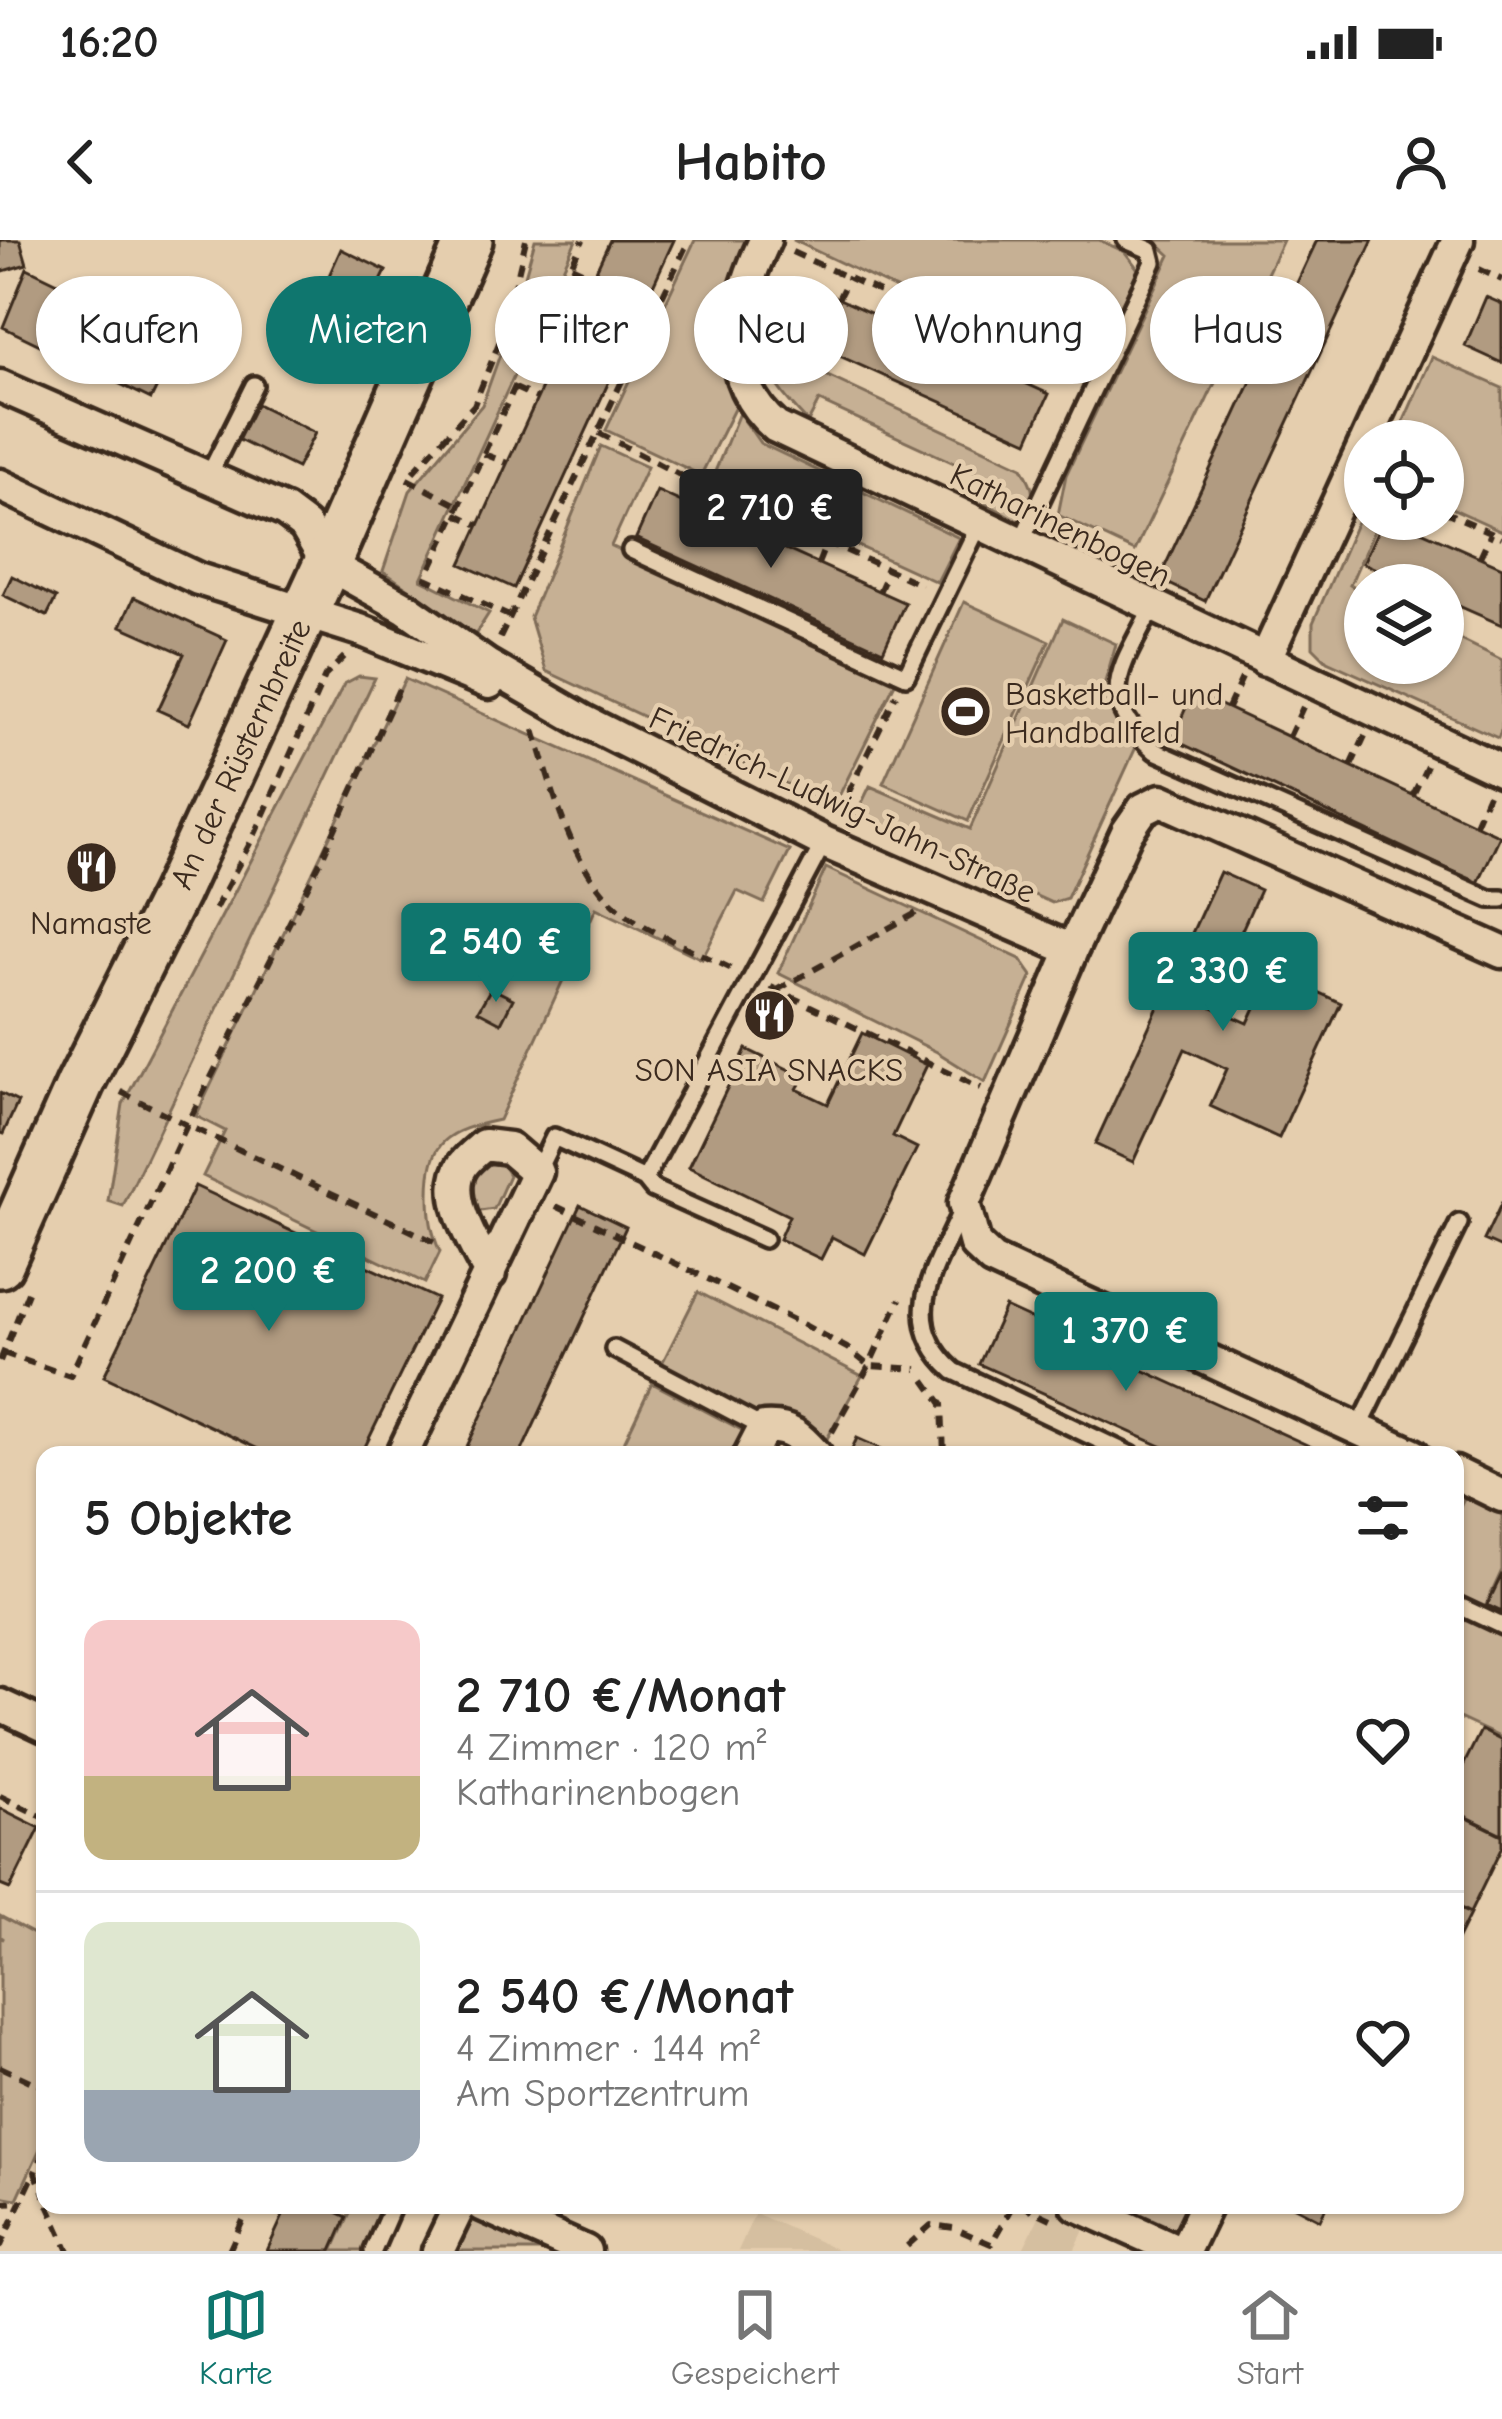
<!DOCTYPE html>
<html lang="de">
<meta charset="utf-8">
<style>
:root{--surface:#fff;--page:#f6f6f6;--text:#222;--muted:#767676;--line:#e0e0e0;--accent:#0f766e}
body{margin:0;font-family:"Comic Neue",sans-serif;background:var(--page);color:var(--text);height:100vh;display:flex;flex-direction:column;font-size:45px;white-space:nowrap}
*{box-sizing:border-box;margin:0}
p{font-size:39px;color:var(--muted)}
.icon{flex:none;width:66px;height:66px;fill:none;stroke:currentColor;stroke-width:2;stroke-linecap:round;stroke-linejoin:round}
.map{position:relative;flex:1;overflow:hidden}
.panel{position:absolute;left:36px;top:1206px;width:1428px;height:768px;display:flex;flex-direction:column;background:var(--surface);border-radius:24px;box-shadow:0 3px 9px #0004}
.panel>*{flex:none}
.hud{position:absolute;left:36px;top:36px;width:1431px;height:108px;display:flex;gap:24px}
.fabs{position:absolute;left:1344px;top:180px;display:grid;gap:24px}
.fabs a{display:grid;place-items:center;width:120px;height:120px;border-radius:50%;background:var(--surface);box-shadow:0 3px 9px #0004;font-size:60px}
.price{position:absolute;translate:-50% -102px;padding:0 27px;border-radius:12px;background:var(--accent);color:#fff;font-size:39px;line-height:78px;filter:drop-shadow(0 3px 6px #0008)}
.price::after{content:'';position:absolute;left:50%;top:72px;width:36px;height:27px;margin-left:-18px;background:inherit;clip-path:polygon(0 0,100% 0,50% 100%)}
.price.current{background:#222;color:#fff}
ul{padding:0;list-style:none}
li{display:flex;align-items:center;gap:36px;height:300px;padding:0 48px}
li+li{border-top:3px solid var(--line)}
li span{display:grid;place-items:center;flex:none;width:336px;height:240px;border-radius:24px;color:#555}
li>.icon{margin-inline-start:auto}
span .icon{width:144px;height:144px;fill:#fffc;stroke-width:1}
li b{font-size:51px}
h2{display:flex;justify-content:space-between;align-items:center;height:144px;padding:0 48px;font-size:51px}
.tag{padding:0 42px;border-radius:54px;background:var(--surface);box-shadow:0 3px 9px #0004;font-size:42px;line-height:108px}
.tag.current{background:var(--accent);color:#fff}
.status{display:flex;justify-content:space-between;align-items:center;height:84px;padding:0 60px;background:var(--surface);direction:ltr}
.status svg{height:33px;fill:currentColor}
header{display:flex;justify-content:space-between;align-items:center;height:156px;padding:0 48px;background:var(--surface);font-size:54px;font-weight:700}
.menu{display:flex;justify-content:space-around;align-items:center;height:168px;border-top:3px solid var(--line);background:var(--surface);font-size:33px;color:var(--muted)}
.menu a{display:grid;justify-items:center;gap:6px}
.menu .current{color:var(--accent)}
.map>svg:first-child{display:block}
</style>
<div class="status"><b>16:20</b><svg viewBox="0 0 49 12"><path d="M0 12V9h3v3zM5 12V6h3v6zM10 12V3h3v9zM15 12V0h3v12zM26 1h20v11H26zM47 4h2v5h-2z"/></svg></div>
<header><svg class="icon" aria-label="back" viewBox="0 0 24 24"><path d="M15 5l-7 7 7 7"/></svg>Habito<svg class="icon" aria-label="person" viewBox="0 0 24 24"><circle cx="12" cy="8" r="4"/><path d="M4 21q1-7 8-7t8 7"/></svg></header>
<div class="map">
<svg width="1502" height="2011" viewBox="0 0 1502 2011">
<rect width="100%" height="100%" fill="#e5ceae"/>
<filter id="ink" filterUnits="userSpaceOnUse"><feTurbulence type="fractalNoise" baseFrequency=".00833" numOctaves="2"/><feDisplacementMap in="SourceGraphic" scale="24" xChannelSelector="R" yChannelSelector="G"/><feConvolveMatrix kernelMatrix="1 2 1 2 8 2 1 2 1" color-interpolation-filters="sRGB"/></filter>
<g filter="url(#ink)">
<!-- built -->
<path fill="#d5bfa0" d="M 1045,1965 L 1074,1965 L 1092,1973 L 1074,2011 L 1022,2011 Z
M 755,1973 L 840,2011 L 738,2011 Z"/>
<!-- green -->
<path fill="#c6b094" stroke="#806d59" stroke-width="3" d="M 535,0 L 576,0 L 421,339 L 489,373 L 475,395 L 383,331 L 410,251 L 482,165 L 513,78 Z
M 695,0 L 747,0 C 719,63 707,100 736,165 L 701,235 L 606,190 Z
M 793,0 L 1099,0 L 1125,12 L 1138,29 L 1087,140 Z
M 1154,0 L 1283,0 L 1135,311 L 1058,275 L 1066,235 L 1170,15 Z
M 757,103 L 1022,227 C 1036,253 1037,256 1021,282 L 983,262 L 993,241 L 819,161 L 808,182 C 786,159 765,135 757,103 Z
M 1432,117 L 1502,148 L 1502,291 L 1443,264 L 1443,201 L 1395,201 Z
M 739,173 L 760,203 L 959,298 L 937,342 L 712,239 Z
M 601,206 L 647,227 L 611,306 L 897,439 L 834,566 L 546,431 L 530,377 Z
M 1365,263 L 1365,279 L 1379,279 L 1350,345 L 1365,353 L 1365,423 L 1443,423 L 1443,391 L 1502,420 L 1502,488 L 1498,498 L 1327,421 L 1313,407 L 1313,383 Z
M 964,362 L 1049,401 L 968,581 L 883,543 Z
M 1063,379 L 1116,404 L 1101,456 L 1137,505 L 1067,658 L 1052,663 L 856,575 L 870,546 L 970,589 Z
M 359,436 L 375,438 L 123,966 L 108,961 L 123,864 L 344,444 Z
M 405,439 L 790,611 L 764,663 L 737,651 L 702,719 L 596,668 L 499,880 C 447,891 429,900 429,955 C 429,977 431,991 440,1012 L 425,1043 L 203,936 L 225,891 L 196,876 Z
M 826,628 L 1020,719 L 1032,736 L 985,842 L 937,812 L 778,733 Z
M 481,918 L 500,920 L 509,935 L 494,969 L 474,972 L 468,931 Z
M 698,1052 L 862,1136 L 818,1215 L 757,1196 L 653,1141 Z
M 652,1143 L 757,1198 L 747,1215 L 618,1215 Z
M 1465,1256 L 1502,1272 L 1502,1330 L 1486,1365 L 1502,1373 L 1502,1498 L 1455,1476 L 1455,1276 Z
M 0,1676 L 45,1700 L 45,1898 L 17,1959 L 0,1956 L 0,1698 L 4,1699 L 0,1696 Z
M 354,1965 L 393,1965 L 372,2011 L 333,2011 Z
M 476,1965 L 576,2011 L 456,2011 Z
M 1081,1965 L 1205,1965 L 1183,2011 Z"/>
<!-- building -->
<path fill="#b19b81" stroke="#3b2a1e" stroke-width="3" d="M 0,0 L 20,0 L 27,24 L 0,32 Z
M 610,0 L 674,0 L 514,348 L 461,324 Z
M 1317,0 L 1373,0 L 1205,361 L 1159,339 Z
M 341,9 L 386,31 L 362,80 L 318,60 Z
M 27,28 L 103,65 L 77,123 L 3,87 Z
M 802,42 L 1049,154 L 1028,201 L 780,89 Z
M 1486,57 L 1502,64 L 1502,123 L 1465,106 Z
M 318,60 L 362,80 L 341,125 L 297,104 Z
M 103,65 L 179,102 L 151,159 L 77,123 Z
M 255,163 L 315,193 L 297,228 L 237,199 Z
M 657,251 L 905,363 L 883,411 L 636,298 Z
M 1383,279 L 1394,279 L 1502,327 L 1502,385 L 1443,359 L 1443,345 L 1412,345 L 1363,323 Z
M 12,336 L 56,358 L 47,376 L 3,355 Z
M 134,357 L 227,400 L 189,484 L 158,470 L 184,414 L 121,386 Z
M 1193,452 L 1500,596 L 1478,643 L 1172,499 Z
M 1220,632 L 1260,650 L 1208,765 L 1248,783 L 1272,731 L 1341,763 L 1279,898 L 1210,866 L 1227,829 L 1185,809 L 1133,922 L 1095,904 Z
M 491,748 L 513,759 L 501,783 L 478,771 Z
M 771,760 L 783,765 L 769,794 L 757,788 Z
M 862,793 L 927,825 L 893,896 L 917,908 L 865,1014 L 832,997 L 821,1019 L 779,999 L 789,976 L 689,927 L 746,809 L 804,837 L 797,849 L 828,864 Z
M 0,853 L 18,862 L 3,894 L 0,893 Z
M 195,946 L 437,1059 L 361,1215 L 271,1215 L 104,1136 Z
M 1502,962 L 1502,1008 L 1484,1000 Z
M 580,965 L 626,987 L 520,1215 L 463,1215 Z
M 1005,1067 L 1158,1137 L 1329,1215 L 1181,1215 L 979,1124 Z
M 857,1198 L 895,1215 L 849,1215 Z
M 1502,1334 L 1502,1372 L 1487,1365 Z
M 1481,1490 L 1502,1501 L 1502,1594 L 1455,1571 L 1455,1542 Z
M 0,1568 L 40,1588 L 10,1649 L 0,1645 Z
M 1455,1572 L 1502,1595 L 1502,1607 L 1470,1673 L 1455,1665 Z
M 1455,1667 L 1470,1674 L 1455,1704 Z
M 288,1965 L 322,1965 L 347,1977 L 332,2011 L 267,2011 Z
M 1291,1965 L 1327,1965 L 1320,1980 Z"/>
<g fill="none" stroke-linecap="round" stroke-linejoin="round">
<defs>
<path id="lane" d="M 209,235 L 254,145
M 1020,304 L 1153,22 L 1150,10 L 1126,0
M 631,310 L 906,436 L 979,285
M 1152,368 C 1120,431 1094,457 1155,511 L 1490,659 L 1502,659
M 537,932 L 554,897 L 645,939 L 824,602
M 645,939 L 653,949 L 764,999
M 961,971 C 936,1029 896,1080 954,1131 L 1131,1215
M 614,1109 L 764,1188
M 1358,1190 L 1459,983
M 1455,1364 L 1502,1386
M 373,2011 L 393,1965"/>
<path id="street" d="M 765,0 C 736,62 716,136 776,187 L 1502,531
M 0,146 L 285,271 L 305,286 L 327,324 L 406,368 L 487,425 L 584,481 L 824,602 L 1072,710
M 1366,201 L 1458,0
M 0,245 L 198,339 L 360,390 L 489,443
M 1265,420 L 1365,203
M 402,1215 L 537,932 L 509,908 L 484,905 C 477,911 468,918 463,925 C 442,955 476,1007 490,1034
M 750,1215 L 764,1188 C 790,1186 800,1197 816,1215
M 1414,1215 L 992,1020 L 975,1004 L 964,963 L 1072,710 L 1127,592 L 1143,569 L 1161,560 L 1502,712
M 1455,1233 L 1502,1256
M 0,1465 L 45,1486
M 482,1965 L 585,2011
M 1077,1965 L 1179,2011
M 438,2011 L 460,1965
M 1184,2011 L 1206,1965"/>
<g id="secondary">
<path id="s1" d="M 0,1024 L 80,844 L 175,654 L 327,324 L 469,0"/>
</g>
</defs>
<!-- lane casing -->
<use href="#lane" stroke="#3b2a1e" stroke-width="24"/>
<!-- street casing -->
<use href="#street" stroke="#3b2a1e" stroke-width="39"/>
<!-- secondary casing -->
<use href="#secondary" stroke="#3b2a1e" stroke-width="54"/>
<!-- path -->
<path stroke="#3b2a1e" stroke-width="6" stroke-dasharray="12 9" stroke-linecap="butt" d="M 792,12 L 1075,141
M 571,26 L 593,36
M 1479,29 L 1502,40
M 838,59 L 849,37
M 509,70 L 544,84
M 543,87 L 565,98
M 900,87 L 909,65
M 962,115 L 973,94
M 1024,143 L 1035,123
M 515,148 L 537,158
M 599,193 L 678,234 L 922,345
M 484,214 L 507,223
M 413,232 L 474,165 L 505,88 L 526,0
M 407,239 L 459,266
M 693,267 L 703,245
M 1443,271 L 1502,297
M 456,274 L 479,285
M 1420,290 L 1425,279
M 755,295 L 766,274
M 1480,317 L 1491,293
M 818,324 L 827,301
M 879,352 L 889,330
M 511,377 L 426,338 L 583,0
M 500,398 L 689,0
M 1228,468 L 1242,438
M 534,490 C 556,558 573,644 639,683 C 668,700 701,714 732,729
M 1289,497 L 1303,467
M 1351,526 L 1365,496
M 1413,555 L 1427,526
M 839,572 L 896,455
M 1475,584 L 1488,554
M 215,669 L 256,592 L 325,436 L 346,415
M 771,747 L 981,848
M 777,750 L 916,673
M 121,852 L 187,885 L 321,620 L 402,442
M 556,966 L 806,1086 L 847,1108 L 869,1126 L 917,1129
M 3,1113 L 70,1136 L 187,885 L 439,1004
M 0,1121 L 28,1052
M 925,1140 L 942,1164 L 944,1215
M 832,1192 L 869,1126 L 900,1059
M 0,1556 L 45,1578
M 0,1827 L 45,1848
M 45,1911 L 35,1932 L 45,1956
M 0,1963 L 20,1962
M 48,1965 L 69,2011
M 1021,1965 L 1051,1979
M 907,2006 L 931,1985 L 954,1988 L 991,2004 L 1013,1965
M 0,2008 L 35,1932
M 229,2011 L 250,1965"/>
<!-- lane -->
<use href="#lane" stroke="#e5ceae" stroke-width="15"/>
<!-- street -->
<use href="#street" stroke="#e5ceae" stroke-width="30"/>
<!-- secondary -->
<use href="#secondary" stroke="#e5ceae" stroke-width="45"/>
</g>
</g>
<!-- icons -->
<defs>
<symbol id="stadium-disc" viewBox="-11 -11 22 22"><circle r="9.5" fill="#3b2a1e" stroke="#e5ceae"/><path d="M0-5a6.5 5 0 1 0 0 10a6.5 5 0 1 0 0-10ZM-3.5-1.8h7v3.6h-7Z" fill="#fff"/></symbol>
<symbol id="restaurant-disc" viewBox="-11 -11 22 22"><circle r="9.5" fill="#3b2a1e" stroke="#e5ceae"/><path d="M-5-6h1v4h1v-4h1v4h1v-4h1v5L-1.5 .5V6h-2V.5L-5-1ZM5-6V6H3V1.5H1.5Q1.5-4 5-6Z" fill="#fff"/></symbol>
</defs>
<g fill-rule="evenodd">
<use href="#stadium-disc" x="936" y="442" width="59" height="59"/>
<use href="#restaurant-disc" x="62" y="598" width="59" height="59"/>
<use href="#restaurant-disc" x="740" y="746" width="59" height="59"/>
</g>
<g text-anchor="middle" stroke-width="9" stroke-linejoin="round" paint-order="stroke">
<!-- street labels -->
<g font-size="33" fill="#3b2a1e" stroke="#e5ceae">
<text transform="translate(1061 284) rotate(26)" y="12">Katharinenbogen</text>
<text dy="12" stroke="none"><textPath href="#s1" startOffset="564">An der Rüsternbreite</textPath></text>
<text transform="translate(843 564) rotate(25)" y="12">Friedrich-Ludwig-Jahn-Straße</text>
</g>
<!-- poi labels -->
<g font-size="33" fill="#3b2a1e" stroke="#e5ceae">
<text x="1005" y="465" text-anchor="start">Basketball- und<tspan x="1005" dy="38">Handballfeld</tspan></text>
<text x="91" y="694">Namaste</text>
<text x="769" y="841">SON ASIA SNACKS</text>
</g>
</g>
</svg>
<div class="fabs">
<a><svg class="icon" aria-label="locate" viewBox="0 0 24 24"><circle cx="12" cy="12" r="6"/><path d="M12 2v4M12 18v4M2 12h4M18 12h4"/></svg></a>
<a><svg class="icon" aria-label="layers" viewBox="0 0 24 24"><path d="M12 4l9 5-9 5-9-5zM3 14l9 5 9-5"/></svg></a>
</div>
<b class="price current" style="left:771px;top:331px">2 710 €</b>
<b class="price" style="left:496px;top:765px">2 540 €</b>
<b class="price" style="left:1223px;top:794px">2 330 €</b>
<b class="price" style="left:269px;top:1094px">2 200 €</b>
<b class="price" style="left:1126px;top:1154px">1 370 €</b>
<div class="hud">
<a class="tag">Kaufen</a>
<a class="tag current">Mieten</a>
<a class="tag">Filter</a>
<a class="tag">Neu</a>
<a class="tag">Wohnung</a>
<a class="tag">Haus</a>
</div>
<section class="panel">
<h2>5 Objekte<svg class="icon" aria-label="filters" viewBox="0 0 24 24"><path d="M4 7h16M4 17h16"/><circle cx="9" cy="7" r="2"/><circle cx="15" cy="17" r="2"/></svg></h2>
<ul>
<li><span style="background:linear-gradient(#f6c9c9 65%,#c2b280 0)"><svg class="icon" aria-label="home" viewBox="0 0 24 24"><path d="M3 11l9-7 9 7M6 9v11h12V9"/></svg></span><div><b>2 710 €/Monat</b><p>4 Zimmer · 120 m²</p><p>Katharinenbogen</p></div><svg class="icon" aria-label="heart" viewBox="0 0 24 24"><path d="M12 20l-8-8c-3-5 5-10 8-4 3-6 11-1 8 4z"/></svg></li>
<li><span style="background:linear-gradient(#dfe7d0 70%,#9aa5b1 0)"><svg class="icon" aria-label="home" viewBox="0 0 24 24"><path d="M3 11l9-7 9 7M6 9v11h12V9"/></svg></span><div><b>2 540 €/Monat</b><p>4 Zimmer · 144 m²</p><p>Am Sportzentrum</p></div><svg class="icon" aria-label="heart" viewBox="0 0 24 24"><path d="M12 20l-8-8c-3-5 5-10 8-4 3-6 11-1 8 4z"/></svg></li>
</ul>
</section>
</div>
<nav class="menu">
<a class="current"><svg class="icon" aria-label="map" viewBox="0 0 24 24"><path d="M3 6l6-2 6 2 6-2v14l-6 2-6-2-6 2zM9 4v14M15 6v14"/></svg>Karte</a>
<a><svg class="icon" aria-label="saved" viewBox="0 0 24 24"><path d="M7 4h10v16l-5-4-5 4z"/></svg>Gespeichert</a>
<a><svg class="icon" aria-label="home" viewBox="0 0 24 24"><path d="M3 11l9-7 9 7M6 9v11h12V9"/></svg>Start</a>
</nav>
